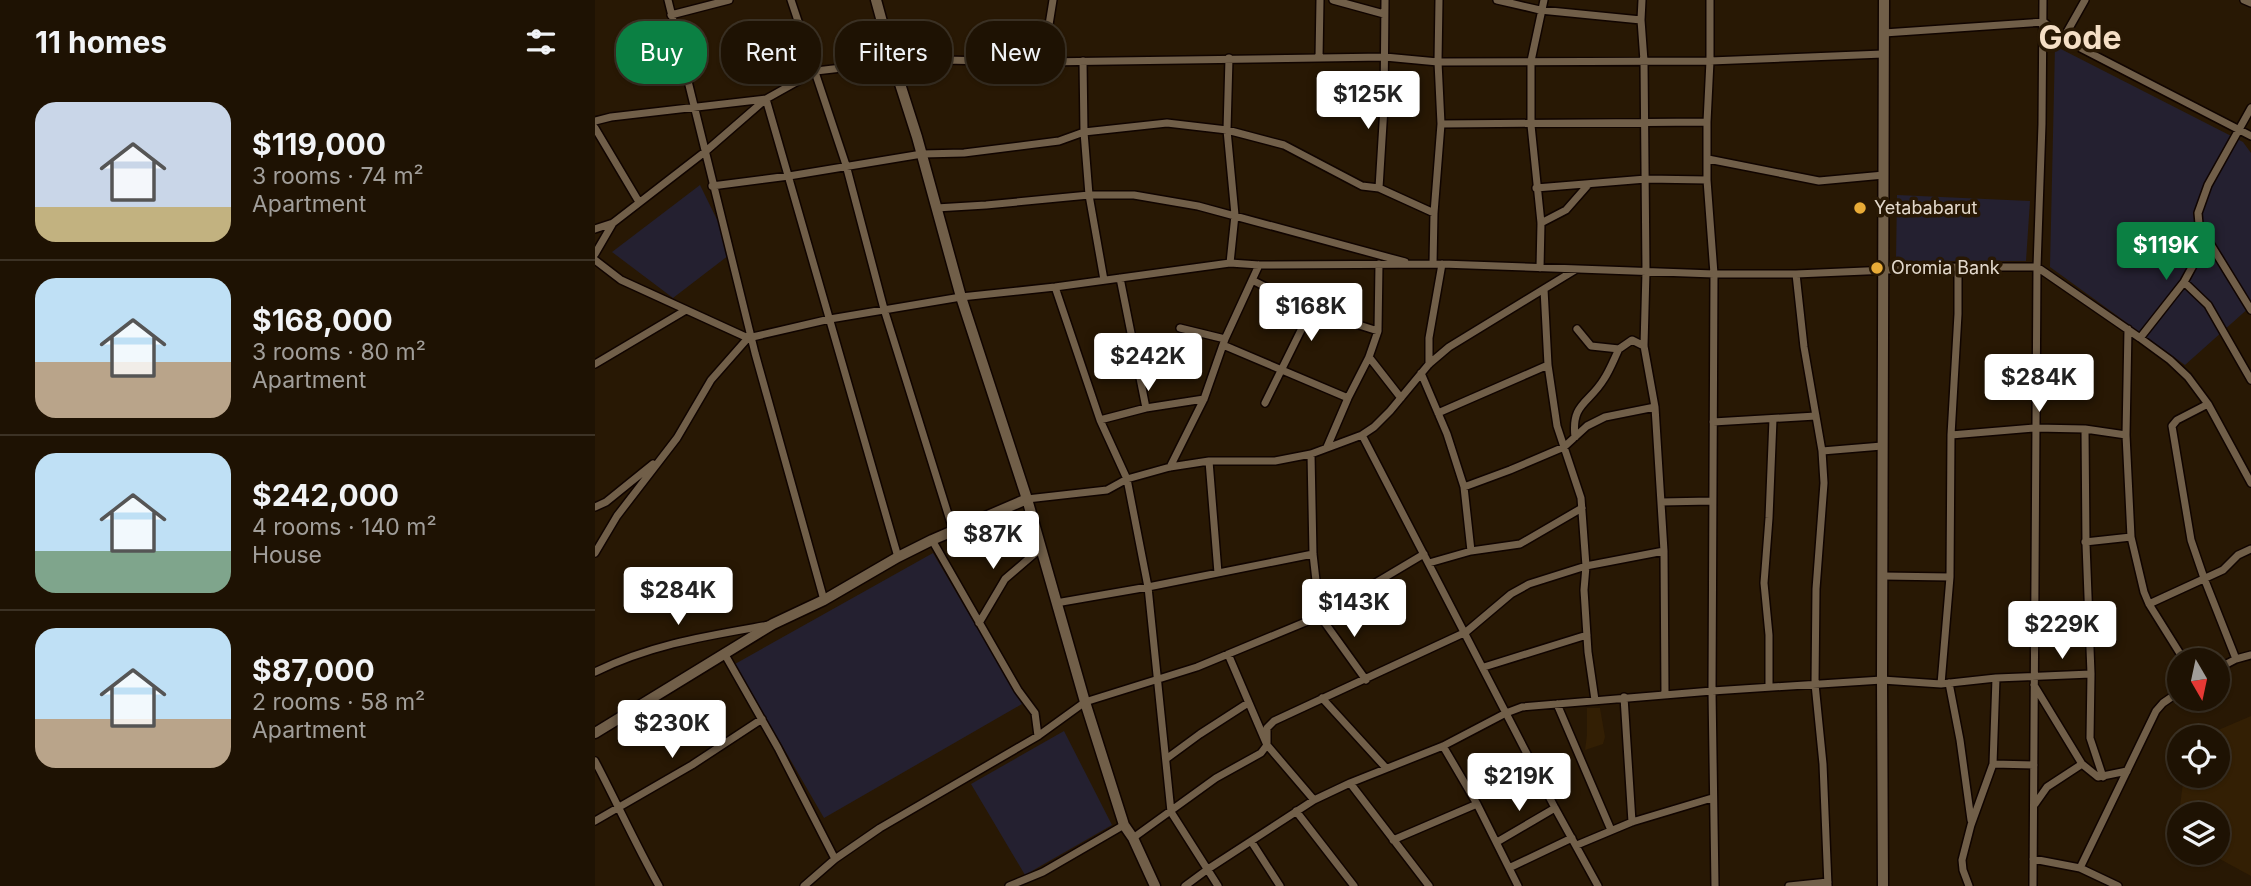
<!DOCTYPE html>
<meta charset="utf-8">
<style>
:root{--surface:#1e1203;--page:#2b2012;--text:#f1f3f6;--muted:#a19e9a;--line:#3c3225;--accent:#0b8043}
body{margin:0;font-family:Inter,sans-serif;background:var(--page);color:var(--text);height:100vh;display:flex;flex-direction:column;font-size:26px;white-space:nowrap}
*{box-sizing:border-box;margin:0}
p{font-size:23px;color:var(--muted)}
.icon{flex:none;width:38px;height:38px;fill:none;stroke:currentColor;stroke-width:2;stroke-linecap:round;stroke-linejoin:round}
.map{position:relative;flex:1;overflow:hidden}
.details{display:flex;flex-direction:column;background:var(--surface);width:595px}
.details>*{flex:none}
.hud{position:absolute;left:21px;top:21px;width:665px;height:63px;display:flex;gap:14px}
.needle{width:46px;rotate:171deg}
.fabs{position:absolute;left:1572px;top:648px;display:grid;gap:14px}
.fabs a{display:grid;place-items:center;width:63px;height:63px;border-radius:50%;background:var(--surface);box-shadow:0 2px 5px #0004,0 0 0 2px var(--line);font-size:35px}
.price{position:absolute;translate:-50% -60px;padding:0 16px;border-radius:7px;background:#fff;color:#222;font-size:23px;line-height:46px;filter:drop-shadow(0 2px 4px #0008)}
.price::after{content:'';position:absolute;left:50%;top:42px;width:21px;height:16px;margin-left:-10px;background:inherit;clip-path:polygon(0 0,100% 0,50% 100%)}
.price.current{background:var(--accent);color:#fff}
ul{padding:0;list-style:none}
li{display:flex;align-items:center;gap:21px;height:175px;padding:0 35px}
li+li{border-top:2px solid var(--line)}
li span{display:grid;place-items:center;flex:none;width:196px;height:140px;border-radius:21px;color:#555}
li>.icon{margin-inline-start:auto}
span .icon{width:84px;height:84px;fill:#fffc;stroke-width:1}
li b{font-size:30px}
h2{display:flex;justify-content:space-between;align-items:center;height:84px;padding:0 35px;font-size:30px}
.pill{padding:0 24px;border-radius:28px;background:var(--surface);box-shadow:0 2px 5px #0004,0 0 0 2px var(--line);font-size:24px;line-height:63px}
.pill.current{background:var(--accent);color:#fff}
main{display:flex;flex:1;min-height:0}
.map>svg:first-child{display:block}
</style>
<main>
<section class="details">
<h2>11 homes<svg class="icon" aria-label="filters" viewBox="0 0 24 24"><path d="M4 7h16M4 17h16"/><circle cx="9" cy="7" r="2"/><circle cx="15" cy="17" r="2"/></svg></h2>
<ul>
<li><span style="background:linear-gradient(#c9d6e8 75%,#c2b280 0)"><svg class="icon" aria-label="home" viewBox="0 0 24 24"><path d="M3 11l9-7 9 7M6 9v11h12V9"/></svg></span><div><b>$119,000</b><p>3 rooms · 74 m²</p><p>Apartment</p></div></li>
<li><span style="background:linear-gradient(#bfe0f5 60%,#b9a48a 0)"><svg class="icon" aria-label="home" viewBox="0 0 24 24"><path d="M3 11l9-7 9 7M6 9v11h12V9"/></svg></span><div><b>$168,000</b><p>3 rooms · 80 m²</p><p>Apartment</p></div></li>
<li><span style="background:linear-gradient(#bfe0f5 70%,#7fa58c 0)"><svg class="icon" aria-label="home" viewBox="0 0 24 24"><path d="M3 11l9-7 9 7M6 9v11h12V9"/></svg></span><div><b>$242,000</b><p>4 rooms · 140 m²</p><p>House</p></div></li>
<li><span style="background:linear-gradient(#bfe0f5 65%,#b9a48a 0)"><svg class="icon" aria-label="home" viewBox="0 0 24 24"><path d="M3 11l9-7 9 7M6 9v11h12V9"/></svg></span><div><b>$87,000</b><p>2 rooms · 58 m²</p><p>Apartment</p></div></li>
</ul>
</section>
<div class="map">
<svg width="1656" height="886" viewBox="0 0 1656 886">
<rect width="100%" height="100%" fill="#281804"/>
<!-- commercial -->
<path fill="#242030" d="M 1460,46 L 1648,142 L 1656,153 L 1656,306 L 1590,365 L 1455,267 Z
M 105,185 L 138,252 L 78,298 L 17,252 Z
M 1302,195 L 1435,201 L 1431,261 L 1301,261 Z
M 338,553 L 427,704 L 229,818 L 140,664 Z
M 469,731 L 517,825 L 430,875 L 376,784 Z"/>
<!-- built -->
<path fill="#331f04" d="M 992,708 L 1005,708 L 1010,737 L 1008,744 L 990,750 L 992,735 Z
M 1656,716 L 1656,876 L 1612,852 L 1622,852 L 1622,814 L 1584,814 L 1589,775 L 1622,775 L 1622,737 L 1607,737 Z"/>
<g fill="none" stroke-linecap="round" stroke-linejoin="round">
<defs>
<path id="street" d="M 73,0 L 160,353 L 229,600
M 196,0 L 251,165 L 289,309 L 358,530
M 738,0 L 789,14
M 790,0 L 789,107 L 784,188 L 839,213
M 902,0 L 945,10 L 1046,20
M 1047,0 L 1046,20 L 1049,61 L 1051,271 L 1049,346 L 1060,407 L 1069,551 L 1070,694
M 1115,0 L 1115,61 L 1112,122 L 1112,180 L 1119,274 L 1117,691 L 1120,886
M 1649,0 L 1656,3
M 76,15 L 134,0
M 1289,33 L 1449,22 L 1468,39 L 1656,136
M 1468,39 L 1490,0
M 634,58 L 632,130 L 640,215 L 635,263
M 724,58 L 725,0
M 488,61 L 489,132 L 494,195 L 509,280
M 448,62 L 458,0
M 0,121 L 16,117 L 171,99 L 303,557
M 846,124 L 1112,122
M 0,128 L 44,202
M 1113,159 L 1224,181 L 1289,175
M 117,186 L 194,176 L 327,154 L 369,153 L 464,141 L 489,132 L 572,123 L 632,130 L 689,145 L 767,186 L 784,188
M 941,188 L 1051,179 L 1112,180
M 341,208 L 391,205 L 494,195 L 539,195 L 603,206 L 810,262
M 946,223 L 971,210 L 993,185
M 1605,227 L 1656,310
M 0,229 L 18,223 L 111,151 L 171,99 L 221,71 L 298,62 L 348,60 L 448,62 L 790,57 L 843,62 L 1115,61 L 1288,54
M 0,254 L 18,223
M 0,260 L 26,280 L 153,338 L 235,319 L 366,297 L 460,287 L 635,263 L 664,265 L 847,264 L 1119,274 L 1201,274 L 1363,267 L 1442,267 L 1545,338 L 1575,360 L 1593,377 L 1613,404 L 1656,483
M 838,264 L 839,213 L 846,124 L 843,62 L 844,0
M 945,268 L 946,223 L 936,125 L 936,61 L 949,0
M 1201,274 L 1209,347 L 1227,451 L 1229,483 L 1221,589 L 1220,684 L 1228,764 L 1233,886
M 525,278 L 551,408
M 657,280 L 716,310
M 1589,282 L 1613,305 L 1656,380
M 460,287 L 505,420 L 532,479 L 553,587 L 576,812 L 623,886
M 949,289 L 953,365 L 962,426 L 986,498 L 991,566 L 989,590 L 993,652 L 1000,700
M 585,328 L 630,339
M 982,329 L 996,346 L 1024,349 L 1037,340 L 1049,346
M 1533,329 L 1531,435 L 1536,537 L 1549,592 L 1554,604 L 1589,660
M 1545,338 L 1589,282 L 1601,260 L 1605,235 L 1603,213 L 1613,185 L 1656,108
M 628,345 L 753,398
M 774,357 L 806,398
M 0,364 L 91,310
M 834,364 L 834,338 L 847,264
M 826,373 L 852,434 L 869,487 L 876,551
M 670,403 L 716,310 L 783,331
M 1613,404 L 1582,420 L 1577,426 L 1596,540 L 1609,578 L 1641,659
M 843,413 L 953,365
M 505,420 L 551,408 L 609,399
M 1118,422 L 1221,416
M 1490,429 L 1491,544 L 1496,674 L 1495,738 L 1508,777
M 767,435 L 960,808 L 1003,886
M 1356,435 L 1440,428 L 1490,429 L 1531,435
M 980,437 C 976,403 994,404 1009,379 C 1015,370 1019,359 1024,349
M 732,447 L 753,398 L 774,357 L 783,331 L 784,264
M 1227,451 L 1287,446
M 716,454 L 718,554 L 725,616 L 771,680
M 614,461 L 623,573
M 575,467 L 609,399 L 630,339 L 664,265
M 869,487 L 915,470 L 969,447 L 992,426 L 1010,417 L 1060,407
M 432,499 L 512,490 L 532,479 L 575,467 L 614,461 L 680,461 L 716,454 L 767,435 L 779,427 L 795,411 L 834,364 L 854,347 L 980,270
M 1066,502 L 1117,501
M 0,507 L 11,502 L 58,464
M 337,540 L 423,690 L 440,713 L 443,736
M 1490,542 L 1536,537
M 0,553 L 22,516 L 82,438 L 116,380 L 153,338
M 834,563 L 876,551 L 925,544 L 987,508
M 1288,576 L 1355,577
M 461,603 L 553,587 L 718,554
M 1554,604 L 1628,570 L 1643,555 L 1656,549
M 384,623 L 410,579 L 446,548
M 129,653 L 183,748 L 240,859
M 633,654 L 672,745 L 719,800
M 889,667 L 992,635
M 1622,669 L 1641,659 L 1656,655
M 0,672 C 57,644 112,636 174,625
M 1354,683 L 1365,740 L 1376,820
M 1346,684 L 1355,577 L 1356,435 L 1363,314 L 1363,267
M 1439,685 L 1487,764 L 1503,777 L 1532,771
M 1174,687 L 1174,635 L 1169,583 L 1174,518 L 1178,419
M 1029,697 L 1037,822
M 727,698 L 791,768
M 962,704 L 1016,830
M 848,746 L 882,804 L 923,886
M 571,759 L 605,734 L 653,703
M 0,761 C 22,803 41,845 64,886
M 1398,764 L 1439,765
M 755,783 L 834,886
M 1440,804 L 1452,787 L 1487,764
M 701,811 L 759,886
M 0,821 L 97,765 L 167,719
M 538,838 L 621,778 L 666,753 L 672,745 L 672,728 L 679,721 L 871,632 L 916,594 L 934,584 L 991,566 L 1069,551
M 798,840 L 882,804
M 656,841 L 685,886
M 902,842 L 960,808
M 982,845 L 1037,822 L 1117,798
M 1438,859 L 1485,868 L 1523,886
M 916,867 L 977,838
M 1485,868 L 1561,711 L 1568,703 L 1584,692
M 209,886 L 240,859 L 285,828 L 443,736 L 490,702 L 602,667 L 725,616 L 829,554
M 414,886 L 448,872 L 529,825
M 590,886 L 613,869 L 719,800 L 755,783 L 848,746 L 911,713 L 927,707 L 1117,691 L 1287,680 L 1346,684 L 1401,678 L 1496,674
M 1194,886 L 1233,882
M 1374,886 L 1368,870 L 1367,860 L 1376,825 L 1398,764 L 1401,678
M 1438,886 L 1442,267 L 1447,124 L 1448,0"/>
<path id="secondary" d="M 281,0 L 298,62 L 322,137 L 366,297 L 432,499 L 490,702 L 529,825 L 538,838 L 560,886
M 0,733 L 178,624 L 229,600 L 303,557 L 337,540 L 432,499
M 1288,886 L 1287,680 L 1289,0"/>
</defs>
<!-- street casing -->
<use href="#street" stroke="#100400" stroke-width="10"/>
<!-- secondary casing -->
<use href="#secondary" stroke="#100400" stroke-width="13"/>
<!-- street -->
<use href="#street" stroke="#715f49" stroke-width="7"/>
<!-- secondary -->
<use href="#secondary" stroke="#715f49" stroke-width="10"/>
</g>
<!-- markers -->
<g fill="#e8ab37" stroke="#281804" stroke-width="2.5">
<circle cx="1265" cy="208" r="7"/>
<circle cx="1282" cy="268" r="7"/>
</g>
<g text-anchor="middle" stroke-width="7" stroke-linejoin="round" paint-order="stroke">
<!-- poi labels -->
<g font-size="18" fill="#e3d9cc" stroke="#281804" text-anchor="start">
<text x="1279" y="214">Yetababarut</text>
<text x="1296" y="274">Oromia Bank</text>
</g>
<!-- town labels -->
<g font-size="32" font-weight="bold" fill="#f5dfc6" stroke="#281804">
<text x="1485" y="49">Gode</text>
</g>
</g>
</svg>
<div class="fabs">
<a><svg class="needle" viewBox="-14 -14 28 28"><path d="M0-13l5 13h-10z" fill="#e53935"/><path d="M0 13l5-13h-10z" fill="#a19e9a"/></svg></a>
<a><svg class="icon" aria-label="locate" viewBox="0 0 24 24"><circle cx="12" cy="12" r="6"/><path d="M12 2v4M12 18v4M2 12h4M18 12h4"/></svg></a>
<a><svg class="icon" aria-label="layers" viewBox="0 0 24 24"><path d="M12 4l9 5-9 5-9-5zM3 14l9 5 9-5"/></svg></a>
</div>
<b class="price" style="left:773px;top:131px">$125K</b>
<b class="price current" style="left:1571px;top:282px">$119K</b>
<b class="price" style="left:716px;top:343px">$168K</b>
<b class="price" style="left:553px;top:393px">$242K</b>
<b class="price" style="left:1444px;top:414px">$284K</b>
<b class="price" style="left:398px;top:571px">$87K</b>
<b class="price" style="left:83px;top:627px">$284K</b>
<b class="price" style="left:759px;top:639px">$143K</b>
<b class="price" style="left:1467px;top:661px">$229K</b>
<b class="price" style="left:77px;top:760px">$230K</b>
<b class="price" style="left:924px;top:813px">$219K</b>
<div class="hud">
<a class="pill current">Buy</a>
<a class="pill">Rent</a>
<a class="pill">Filters</a>
<a class="pill">New</a>
</div>
</div>
</main>
